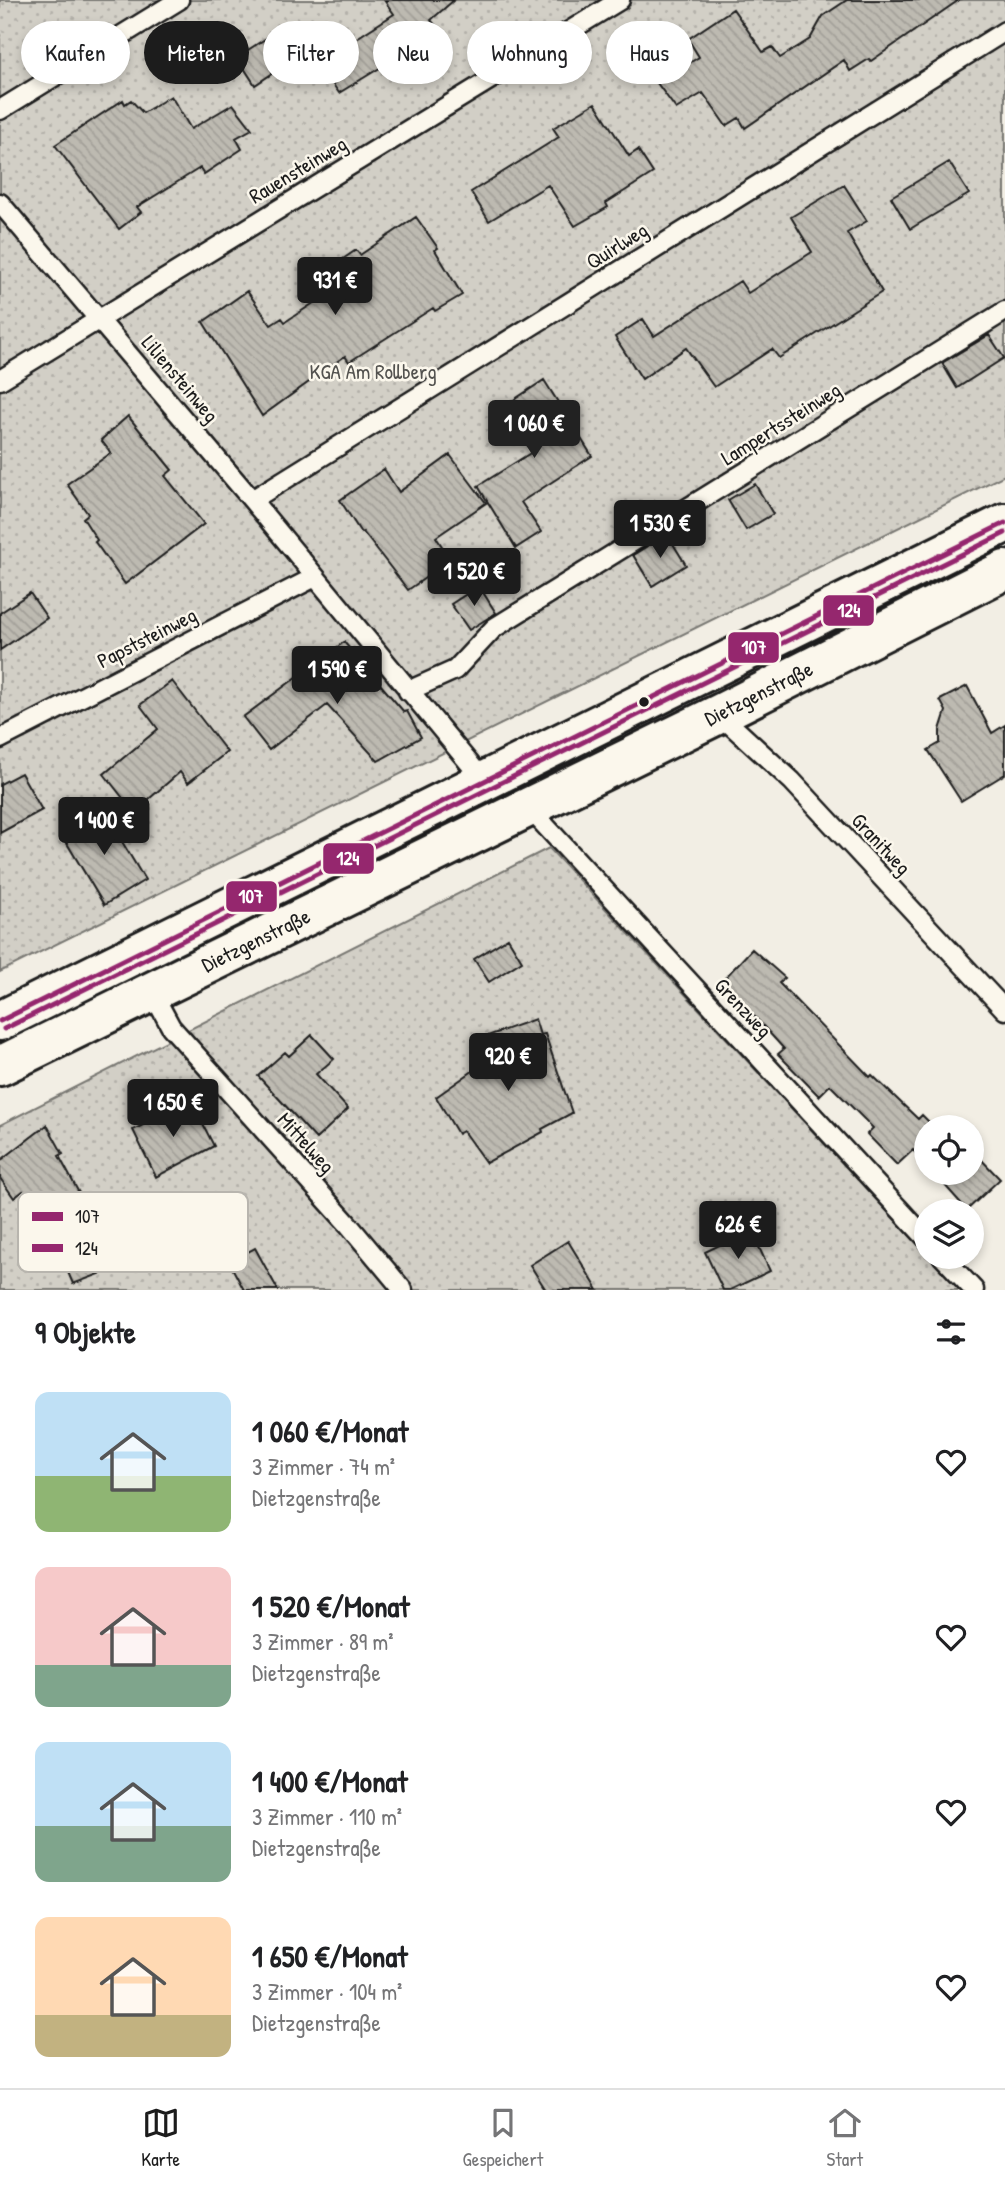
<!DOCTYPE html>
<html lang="de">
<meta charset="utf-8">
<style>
:root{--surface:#fff;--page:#f2f2f2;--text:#202124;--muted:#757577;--line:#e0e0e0;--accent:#1c1c1c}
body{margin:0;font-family:"Patrick Hand",sans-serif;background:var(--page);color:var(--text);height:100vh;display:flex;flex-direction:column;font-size:26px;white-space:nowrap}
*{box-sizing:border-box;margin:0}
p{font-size:23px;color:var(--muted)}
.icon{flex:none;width:38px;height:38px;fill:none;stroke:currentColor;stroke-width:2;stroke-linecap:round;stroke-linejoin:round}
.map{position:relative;height:1290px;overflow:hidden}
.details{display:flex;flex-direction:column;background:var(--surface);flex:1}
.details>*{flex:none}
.hud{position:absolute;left:21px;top:21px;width:964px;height:63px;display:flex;gap:14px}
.fabs{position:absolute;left:914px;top:1115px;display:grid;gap:14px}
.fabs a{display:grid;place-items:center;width:70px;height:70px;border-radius:50%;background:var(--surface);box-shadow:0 4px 10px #0003;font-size:35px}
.price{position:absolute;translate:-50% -60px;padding:0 16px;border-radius:7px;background:var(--accent);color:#fff;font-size:23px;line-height:46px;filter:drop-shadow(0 2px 4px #0008)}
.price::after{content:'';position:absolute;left:50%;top:42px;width:21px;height:16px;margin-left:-10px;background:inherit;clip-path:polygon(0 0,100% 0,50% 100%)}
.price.on{background:#222;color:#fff}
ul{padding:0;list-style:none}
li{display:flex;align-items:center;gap:21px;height:175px;padding:0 35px}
li span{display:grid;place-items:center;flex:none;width:196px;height:140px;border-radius:14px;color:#555}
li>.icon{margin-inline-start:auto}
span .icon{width:84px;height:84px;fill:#fffc;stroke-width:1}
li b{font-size:30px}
h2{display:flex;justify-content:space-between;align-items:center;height:84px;padding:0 35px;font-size:30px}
.chip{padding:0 24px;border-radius:32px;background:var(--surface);box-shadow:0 4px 10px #0003;font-size:24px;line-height:63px}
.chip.on{background:var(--accent);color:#fff}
.menu{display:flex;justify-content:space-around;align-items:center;height:98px;border-top:2px solid var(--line);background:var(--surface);font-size:19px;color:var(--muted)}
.menu a{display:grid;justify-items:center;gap:4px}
.menu .on{color:var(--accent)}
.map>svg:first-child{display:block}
</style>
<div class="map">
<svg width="1005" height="1290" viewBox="0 0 1005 1290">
<defs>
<pattern id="park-dots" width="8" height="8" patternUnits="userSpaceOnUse" patternTransform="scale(1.75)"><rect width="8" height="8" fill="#d2cfc6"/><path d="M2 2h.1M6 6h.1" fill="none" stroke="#b4b1aa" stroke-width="1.8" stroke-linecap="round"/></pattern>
<pattern id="building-back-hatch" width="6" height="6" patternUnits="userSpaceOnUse" patternTransform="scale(1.75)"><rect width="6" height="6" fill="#bdbab1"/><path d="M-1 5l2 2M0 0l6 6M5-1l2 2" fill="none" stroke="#a29f98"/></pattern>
</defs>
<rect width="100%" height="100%" fill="#f2eee4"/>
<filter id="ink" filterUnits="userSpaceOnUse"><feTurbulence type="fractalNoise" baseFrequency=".0143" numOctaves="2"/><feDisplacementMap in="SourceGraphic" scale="14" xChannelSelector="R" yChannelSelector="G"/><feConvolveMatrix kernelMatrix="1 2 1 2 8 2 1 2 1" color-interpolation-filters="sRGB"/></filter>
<g filter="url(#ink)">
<!-- park -->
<path fill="url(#park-dots)" stroke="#777671" stroke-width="2" d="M 0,0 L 1005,0 L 1005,475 L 0,972 Z
M 549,848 L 926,1253 L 926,1256 L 929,1257 L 960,1290 L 0,1290 L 0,1125 Z"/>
<!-- building -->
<path fill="url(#building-back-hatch)" stroke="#1c1c1c" stroke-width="2" d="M 384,0 L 454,0 L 431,20 L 440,31 L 339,93 L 318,63 L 394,14 Z
M 847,0 L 959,0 L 871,61 L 869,59 L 850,71 L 844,60 L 745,128 L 739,118 L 726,126 L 703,93 L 676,109 L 657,83 L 699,57 L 688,39 L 733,9 L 763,52 L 772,47 L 780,58 L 810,39 L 823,16 Z
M 279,30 L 297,57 L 255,85 L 237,57 Z
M 171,96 L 191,129 L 233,104 L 252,129 L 236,138 L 242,149 L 204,174 L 200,168 L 137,207 L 141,212 L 119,229 L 55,145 L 123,100 L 125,104 L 131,100 L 143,113 Z
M 595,103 L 629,156 L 638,150 L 653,173 L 606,203 L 608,207 L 575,226 L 548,185 L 489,221 L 471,192 L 559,137 L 553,128 Z
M 949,162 L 969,194 L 910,229 L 891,197 Z
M 844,185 L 867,221 L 847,233 L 882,292 L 779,358 L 772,349 L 714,387 L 686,348 L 642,379 L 615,337 L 643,319 L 654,336 L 740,281 L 748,293 L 812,252 L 791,217 Z
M 416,217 L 438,248 L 435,250 L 462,295 L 435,311 L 433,308 L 349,362 L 345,356 L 262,416 L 203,322 L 247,291 L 271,325 L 282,318 L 285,322 L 338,287 L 327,270 L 356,250 L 360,255 Z
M 989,335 L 1004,358 L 957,388 L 942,363 Z
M 544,380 L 592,456 L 521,502 L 541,532 L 516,548 L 478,486 L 532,452 L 503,407 Z
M 128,416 L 172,470 L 165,476 L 204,524 L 125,584 L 95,542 L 97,540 L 83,518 L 88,514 L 67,484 L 111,453 L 101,440 Z
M 450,455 L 486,503 L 436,537 L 451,560 L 408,590 L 363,532 L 361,533 L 340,500 L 384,469 L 399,492 Z
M 755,484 L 773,514 L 746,530 L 728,500 Z
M 667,534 L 686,565 L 652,586 L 633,555 Z
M 479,586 L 496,613 L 469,630 L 451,604 Z
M 30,593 L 47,618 L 0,650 L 0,613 Z
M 344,642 L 404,712 L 407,711 L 421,737 L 378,761 L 327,705 L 269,750 L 243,717 Z
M 172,681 L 227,752 L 188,783 L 180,772 L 134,812 L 104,774 L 158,729 L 140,705 Z
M 967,686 L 992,733 L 1005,725 L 1005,774 L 961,801 L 928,750 L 940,743 L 940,730 L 946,711 L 940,700 Z
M 21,773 L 42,810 L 0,833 L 0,784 Z
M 103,810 L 145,880 L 104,905 L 62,835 Z
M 508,938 L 522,961 L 489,982 L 474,959 Z
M 752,949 L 785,978 L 779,983 L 870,1077 L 872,1075 L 918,1119 L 922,1115 L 934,1127 L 926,1127 L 926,1164 L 913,1150 L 897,1165 L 867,1134 L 873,1128 L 830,1085 L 819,1096 L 778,1054 L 784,1049 L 722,981 Z
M 535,1019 L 540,1035 L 545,1034 L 572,1113 L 542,1129 L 543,1132 L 486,1163 L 463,1131 L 458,1134 L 436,1097 L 491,1058 L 479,1039 Z
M 312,1035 L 334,1059 L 316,1074 L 348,1109 L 316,1139 L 258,1076 L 285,1052 L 289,1056 Z
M 191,1101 L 214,1146 L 156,1177 L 133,1130 Z
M 47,1125 L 63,1154 L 59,1156 L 85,1204 L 79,1207 L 105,1272 L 73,1284 L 34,1192 L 27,1197 L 23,1191 L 14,1198 L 0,1178 L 0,1161 Z
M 977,1155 L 1000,1179 L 967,1210 L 933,1172 L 971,1172 L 971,1161 Z
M 751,1230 L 770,1271 L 730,1290 L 723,1290 L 705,1252 Z
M 568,1241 L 598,1290 L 546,1290 L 530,1265 Z
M 255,1248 L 278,1290 L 244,1290 L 229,1262 Z"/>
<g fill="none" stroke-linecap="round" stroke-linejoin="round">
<defs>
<path id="lane" d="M 0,110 L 179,0
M 0,203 L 252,500 L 484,781
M 0,380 L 620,0
M 252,500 L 1005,31
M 408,691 L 455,670 L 494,628 L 1005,311
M 719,714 L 792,781 L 1005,1010
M 0,739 L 315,577
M 528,807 L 926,1238
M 152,992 L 171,1027 L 348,1224 L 403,1290
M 942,1256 L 974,1290"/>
<g id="primary">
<path d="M 0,1021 L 1005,523"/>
<path id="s1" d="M 0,1066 L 719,714 L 1005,570"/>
</g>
</defs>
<!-- lane casing -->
<use href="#lane" stroke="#1c1c1c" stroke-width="23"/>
<!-- primary casing -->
<use href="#primary" stroke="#1c1c1c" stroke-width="44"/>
<!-- lane -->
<use href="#lane" stroke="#fbf7ec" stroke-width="18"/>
<!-- primary -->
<use href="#primary" stroke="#fbf7ec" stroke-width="38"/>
<defs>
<path id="bus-1" d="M 0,1021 L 1005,523"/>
<path id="bus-2" d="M 4,1029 L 1005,533"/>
</defs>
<!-- bus-1 casing -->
<use href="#bus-1" stroke="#fbf7ec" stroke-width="10"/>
<!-- bus-2 casing -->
<use href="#bus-2" stroke="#fbf7ec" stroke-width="10"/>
<!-- bus-1 -->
<use href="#bus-1" stroke="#95276e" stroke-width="5"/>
<!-- bus-2 -->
<use href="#bus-2" stroke="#95276e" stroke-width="5"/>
</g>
</g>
<!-- markers -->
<circle fill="#1c1c1c" stroke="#fbf7ec" stroke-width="2.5" cx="644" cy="702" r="6"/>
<g text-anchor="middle" stroke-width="5" stroke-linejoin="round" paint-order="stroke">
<!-- street labels -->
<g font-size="21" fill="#1c1c1c" stroke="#fbf7ec">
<text transform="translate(298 170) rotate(-31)" y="7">Rauensteinweg</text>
<text transform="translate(617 246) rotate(-32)" y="7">Quirlweg</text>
<text transform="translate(180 379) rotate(50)" y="7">Liliensteinweg</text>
<text transform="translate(781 424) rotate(-32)" y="7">Lampertssteinweg</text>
<text transform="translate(147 638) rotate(-27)" y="7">Papststeinweg</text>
<text dy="7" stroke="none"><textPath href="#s1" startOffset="845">Dietzgenstraße</textPath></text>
<text transform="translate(881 844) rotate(47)" y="7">Granitweg</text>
<text dy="7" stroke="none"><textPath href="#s1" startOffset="285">Dietzgenstraße</textPath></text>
<text transform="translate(743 1008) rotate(47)" y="7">Grenzweg</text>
<text transform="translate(306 1143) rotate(48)" y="7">Mittelweg</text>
</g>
<!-- park labels -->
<g font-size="21" fill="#53524f" stroke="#fbf7ec">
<text x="373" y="379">KGA Am Rollberg</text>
</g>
</g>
<!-- legend -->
<rect x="18" y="1192" width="230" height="80" rx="10" fill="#fbf7ec" stroke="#b8b5ae" stroke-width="2"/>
<rect x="32" y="1212" width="31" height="9" fill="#95276e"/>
<rect x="32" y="1244" width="31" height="8" fill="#95276e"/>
<g font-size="19" fill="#1c1c1c">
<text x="75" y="1223">107</text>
<text x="75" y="1255">124</text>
</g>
<g stroke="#fbf7ec" stroke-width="2.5">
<rect x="822" y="594" width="53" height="33" rx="7" fill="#95276e"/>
<rect x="727" y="631" width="53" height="33" rx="7" fill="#95276e"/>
<rect x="322" y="842" width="53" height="33" rx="7" fill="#95276e"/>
<rect x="225" y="880" width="53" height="33" rx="7" fill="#95276e"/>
</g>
<g font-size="19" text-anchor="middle" font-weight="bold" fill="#fff">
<text x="849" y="617">124</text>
<text x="754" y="654">107</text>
<text x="348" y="865">124</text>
<text x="251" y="903">107</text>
</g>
</svg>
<div class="fabs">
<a><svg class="icon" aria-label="locate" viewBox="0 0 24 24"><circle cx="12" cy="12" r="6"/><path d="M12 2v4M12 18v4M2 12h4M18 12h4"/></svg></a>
<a><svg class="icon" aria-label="layers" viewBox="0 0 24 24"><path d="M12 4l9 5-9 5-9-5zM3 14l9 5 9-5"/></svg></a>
</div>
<b class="price" style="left:335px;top:317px">931 €</b>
<b class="price on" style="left:534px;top:460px">1 060 €</b>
<b class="price" style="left:660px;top:560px">1 530 €</b>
<b class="price" style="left:474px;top:608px">1 520 €</b>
<b class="price" style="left:337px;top:706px">1 590 €</b>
<b class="price" style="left:104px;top:857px">1 400 €</b>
<b class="price" style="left:508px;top:1093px">920 €</b>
<b class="price" style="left:173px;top:1139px">1 650 €</b>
<b class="price" style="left:738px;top:1261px">626 €</b>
<div class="hud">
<a class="chip">Kaufen</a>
<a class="chip on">Mieten</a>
<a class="chip">Filter</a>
<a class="chip">Neu</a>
<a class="chip">Wohnung</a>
<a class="chip">Haus</a>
</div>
</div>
<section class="details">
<h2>9 Objekte<svg class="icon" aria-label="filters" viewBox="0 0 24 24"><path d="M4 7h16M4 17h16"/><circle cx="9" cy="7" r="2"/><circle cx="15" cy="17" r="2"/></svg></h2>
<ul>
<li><span style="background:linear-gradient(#bfe0f5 60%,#8fb573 0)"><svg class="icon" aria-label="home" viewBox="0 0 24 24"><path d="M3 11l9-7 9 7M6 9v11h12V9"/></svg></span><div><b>1 060 €/Monat</b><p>3 Zimmer · 74 m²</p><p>Dietzgenstraße</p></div><svg class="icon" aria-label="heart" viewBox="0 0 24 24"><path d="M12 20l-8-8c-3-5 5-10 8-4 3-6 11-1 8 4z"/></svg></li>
<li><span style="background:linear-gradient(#f6c9c9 70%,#7fa58c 0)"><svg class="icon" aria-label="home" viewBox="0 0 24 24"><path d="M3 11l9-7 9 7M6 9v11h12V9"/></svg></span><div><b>1 520 €/Monat</b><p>3 Zimmer · 89 m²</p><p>Dietzgenstraße</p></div><svg class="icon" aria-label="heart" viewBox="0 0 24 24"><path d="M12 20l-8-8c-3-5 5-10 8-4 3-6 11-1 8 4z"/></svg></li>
<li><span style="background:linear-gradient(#bfe0f5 60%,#7fa58c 0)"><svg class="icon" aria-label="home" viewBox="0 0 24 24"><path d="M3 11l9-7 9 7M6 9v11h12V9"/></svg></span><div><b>1 400 €/Monat</b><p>3 Zimmer · 110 m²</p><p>Dietzgenstraße</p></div><svg class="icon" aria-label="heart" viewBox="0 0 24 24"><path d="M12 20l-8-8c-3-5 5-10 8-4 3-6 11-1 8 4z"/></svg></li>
<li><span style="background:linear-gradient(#ffd9b3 70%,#c2b280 0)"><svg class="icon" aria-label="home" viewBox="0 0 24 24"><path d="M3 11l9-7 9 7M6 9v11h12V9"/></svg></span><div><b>1 650 €/Monat</b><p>3 Zimmer · 104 m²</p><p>Dietzgenstraße</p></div><svg class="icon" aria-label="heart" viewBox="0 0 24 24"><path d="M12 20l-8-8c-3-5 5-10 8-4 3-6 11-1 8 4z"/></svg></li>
</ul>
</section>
<nav class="menu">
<a class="on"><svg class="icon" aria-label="map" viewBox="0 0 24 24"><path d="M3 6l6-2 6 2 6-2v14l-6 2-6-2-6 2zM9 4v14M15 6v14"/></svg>Karte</a>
<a><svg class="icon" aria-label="saved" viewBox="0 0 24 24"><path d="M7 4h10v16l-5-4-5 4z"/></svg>Gespeichert</a>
<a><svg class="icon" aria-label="home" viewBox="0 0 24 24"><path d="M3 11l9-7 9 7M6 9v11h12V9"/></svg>Start</a>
</nav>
